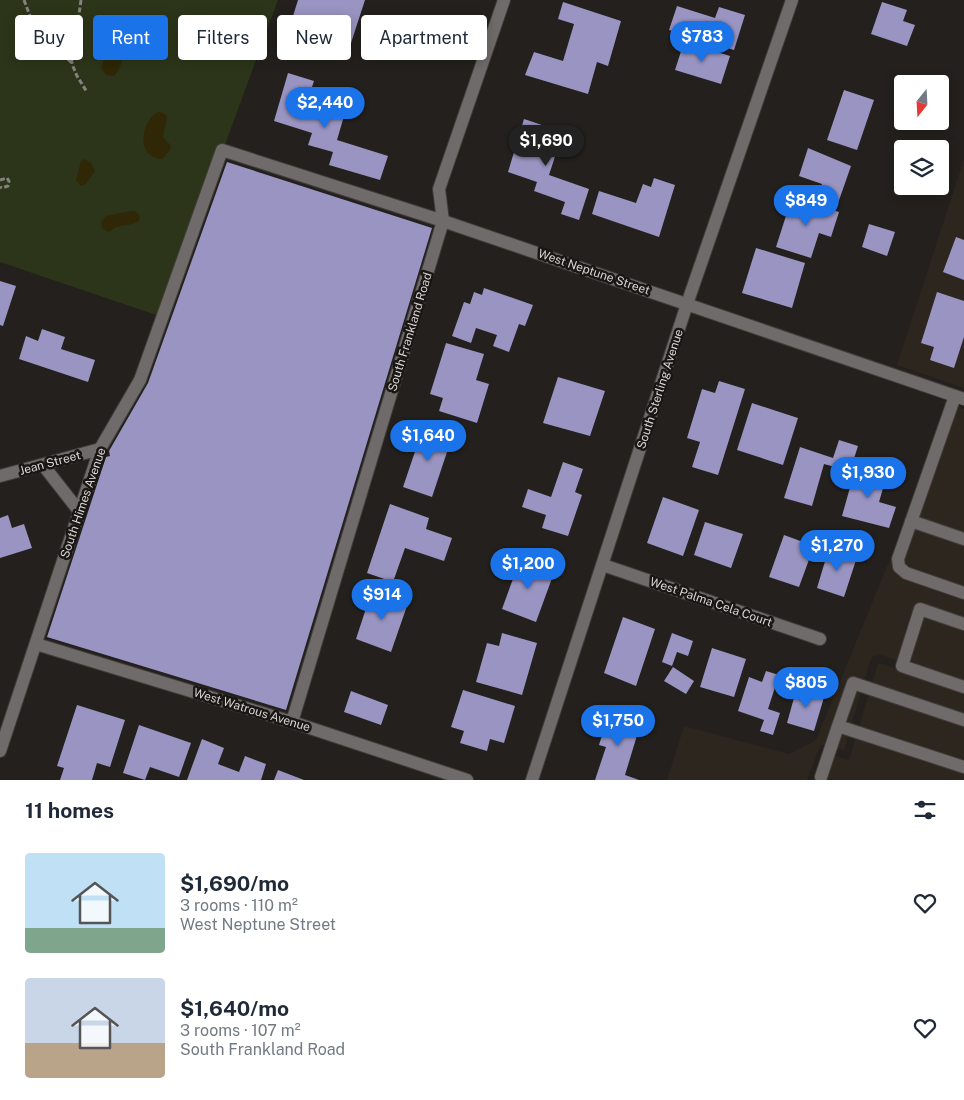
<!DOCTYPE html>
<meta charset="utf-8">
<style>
:root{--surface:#fff;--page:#f2f2f3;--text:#1f2937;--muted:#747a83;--accent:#1a73e8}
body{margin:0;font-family:"Public Sans",sans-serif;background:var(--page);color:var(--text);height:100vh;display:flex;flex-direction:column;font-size:19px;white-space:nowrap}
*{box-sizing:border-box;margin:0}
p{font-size:16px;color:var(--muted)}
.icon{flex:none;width:28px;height:28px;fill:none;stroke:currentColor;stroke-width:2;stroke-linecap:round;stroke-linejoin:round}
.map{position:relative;height:780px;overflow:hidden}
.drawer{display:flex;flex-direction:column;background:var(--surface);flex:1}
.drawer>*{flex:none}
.banner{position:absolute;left:15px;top:15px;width:500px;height:45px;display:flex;gap:10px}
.needle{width:32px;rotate:198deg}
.buttons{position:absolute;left:894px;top:75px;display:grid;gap:10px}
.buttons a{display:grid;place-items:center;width:55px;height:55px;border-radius:5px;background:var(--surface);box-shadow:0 2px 12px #0003;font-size:25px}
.price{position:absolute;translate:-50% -42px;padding:0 11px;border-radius:18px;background:var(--accent);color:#fff;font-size:16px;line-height:32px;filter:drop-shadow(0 1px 2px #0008)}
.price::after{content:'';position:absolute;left:50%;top:30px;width:15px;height:11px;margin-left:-8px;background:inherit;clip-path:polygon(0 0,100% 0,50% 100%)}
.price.active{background:#222;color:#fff}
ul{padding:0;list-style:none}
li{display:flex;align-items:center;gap:15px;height:125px;padding:0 25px}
li span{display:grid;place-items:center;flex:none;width:140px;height:100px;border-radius:5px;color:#555}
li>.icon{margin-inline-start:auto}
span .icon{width:60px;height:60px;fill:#fffc;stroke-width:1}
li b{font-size:21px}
h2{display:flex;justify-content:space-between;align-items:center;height:60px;padding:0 25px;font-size:21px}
.pill{padding:0 18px;border-radius:5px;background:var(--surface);box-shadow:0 2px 12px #0003;font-size:18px;line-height:45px}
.pill.active{background:var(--accent);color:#fff}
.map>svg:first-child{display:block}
</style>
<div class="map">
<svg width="964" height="780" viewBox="0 0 964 780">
<rect width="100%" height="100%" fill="#23201d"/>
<!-- built -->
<path fill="#2d261e" d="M 964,159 L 964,388 L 897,365 Z
M 938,400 L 964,409 L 964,683 L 878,654 L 873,656 L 870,661 L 844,750 L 824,745 L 820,746 L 807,780 L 667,780 L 684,726 L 789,754 L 816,740 L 952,408 Z
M 878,663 L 964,691 L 964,780 L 815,780 L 824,753 L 849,760 Z"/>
<!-- green -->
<path fill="#2c3519" d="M 0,0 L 278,0 L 162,317 L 0,262 Z"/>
<!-- sand -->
<path fill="#2f2706" d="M 107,27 C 128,30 126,65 114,76 L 106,75 L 101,68 L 107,51 L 99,38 L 102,30 Z
M 158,112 L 164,113 L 167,116 L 163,137 L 171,146 L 170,150 L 162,159 C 136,158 140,122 158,112 Z
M 84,159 L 91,163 L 95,171 L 86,184 L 81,186 L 76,181 L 81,161 Z
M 131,211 L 136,212 L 140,216 L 139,221 C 127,228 121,222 109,232 L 102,228 L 101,222 L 106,216 Z"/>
<!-- building -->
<path fill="#9994c1" d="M 298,0 L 365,0 L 351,43 L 327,36 L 320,59 L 283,48 Z
M 563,2 L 621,21 L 608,66 L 597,62 L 588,94 L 525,75 L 534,52 L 563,61 L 574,24 L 558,19 Z
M 882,2 L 907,10 L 903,21 L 915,25 L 907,46 L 871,34 Z
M 677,6 L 715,18 L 719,7 L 745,15 L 734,50 L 669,30 Z
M 684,42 L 730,56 L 721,84 L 675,70 Z
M 288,73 L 314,81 L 310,93 L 323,97 L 319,109 L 344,116 L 337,140 L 388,156 L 380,180 L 329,165 L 333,152 L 308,145 L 312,133 L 274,121 Z
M 844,90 L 874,100 L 857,150 L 827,140 Z
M 524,119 L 563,132 L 549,175 L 589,189 L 579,220 L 561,214 L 565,202 L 534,191 L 537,182 L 508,172 Z
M 808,148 L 851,166 L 837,206 L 818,200 L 822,184 L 799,176 Z
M 227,162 L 432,228 L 286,710 L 47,637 L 106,457 L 110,456 L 109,451 L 148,383 Z
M 654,178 L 675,185 L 659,237 L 592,214 L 599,191 L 636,203 L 643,184 L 651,187 Z
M 792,197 L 839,212 L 831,237 L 819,233 L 811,258 L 776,247 Z
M 869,224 L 895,232 L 887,256 L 862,247 Z
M 956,237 L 964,240 L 964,280 L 943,272 Z
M 756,248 L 805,263 L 792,308 L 742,293 Z
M 0,281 L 16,286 L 3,326 L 0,325 Z
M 484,288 L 533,305 L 525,326 L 519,324 L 509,352 L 493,346 L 497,335 L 476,328 L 471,343 L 452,336 L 464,302 L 470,304 L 474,292 L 482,295 Z
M 937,292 L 964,301 L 964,337 L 954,368 L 930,360 L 934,347 L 921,343 Z
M 42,329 L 65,337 L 61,349 L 95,360 L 88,382 L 19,359 L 26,336 L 38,341 Z
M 446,343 L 484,354 L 476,380 L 489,384 L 477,423 L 439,411 L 443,398 L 430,394 Z
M 558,377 L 605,391 L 590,436 L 543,423 Z
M 719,381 L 745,389 L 718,475 L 692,467 L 700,442 L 687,438 L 702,389 L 715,393 Z
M 752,403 L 798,418 L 783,465 L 737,450 Z
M 423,428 L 452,437 L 432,497 L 403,487 Z
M 839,440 L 858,446 L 850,471 L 824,464 L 812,506 L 784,498 L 800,447 L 833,458 Z
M 563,462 L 583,469 L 575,492 L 582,495 L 568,536 L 542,528 L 546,515 L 522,507 L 528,489 L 551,497 Z
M 856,466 L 887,475 L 879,502 L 896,507 L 889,528 L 842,516 Z
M 663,497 L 699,510 L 683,556 L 647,543 Z
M 390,504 L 429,518 L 426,529 L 452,538 L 444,561 L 405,548 L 393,582 L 367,573 Z
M 8,515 L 12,528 L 24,524 L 32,548 L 0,558 L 0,518 Z
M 705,522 L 743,534 L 731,568 L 694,555 Z
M 784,535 L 814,546 L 799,587 L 769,577 Z
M 829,548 L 857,557 L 844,597 L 817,588 Z
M 521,557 L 555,570 L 536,622 L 502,609 Z
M 372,590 L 408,603 L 391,652 L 356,639 Z
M 623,617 L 655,629 L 636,686 L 604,673 Z
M 502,633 L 537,643 L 522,695 L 476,682 L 487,643 L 499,646 Z
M 672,633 L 693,641 L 688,656 L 677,652 L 672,666 L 662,662 Z
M 712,648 L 746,659 L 734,697 L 700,687 Z
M 673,667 L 694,681 L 686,694 L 664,681 Z
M 766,671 L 779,675 L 768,709 L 780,713 L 773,735 L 760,731 L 764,720 L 738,711 L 749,677 L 762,682 Z
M 797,687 L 825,694 L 814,731 L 787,723 Z
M 463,690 L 515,706 L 504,743 L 490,739 L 487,751 L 460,743 L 464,731 L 451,727 Z
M 351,691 L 388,705 L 381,725 L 344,712 Z
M 77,705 L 125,720 L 110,767 L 97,763 L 92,780 L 60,780 L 64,768 L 57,766 Z
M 616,711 L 642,719 L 625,775 L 639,780 L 595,780 L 606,747 L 599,745 L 604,729 L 610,731 Z
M 139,725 L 191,743 L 179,777 L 150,767 L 145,780 L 123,773 Z
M 202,739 L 224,748 L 218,764 L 239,772 L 245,756 L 266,764 L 261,780 L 187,780 Z
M 278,770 L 304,780 L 274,780 Z"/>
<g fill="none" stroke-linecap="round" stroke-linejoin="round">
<defs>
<path id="minor" d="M 955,396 L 898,559 L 899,567 L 906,573 L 964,593
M 43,465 L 79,511
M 0,476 L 100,449
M 911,521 L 964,539
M 603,565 L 820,639
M 964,624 L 920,609 L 902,666 L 964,687
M 36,644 L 292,722 L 467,780
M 292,722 L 443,221 L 439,189 L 504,0
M 838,726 L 853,683 L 964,720
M 0,751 L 100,449 L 140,380 L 222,150 L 443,221 L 964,399
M 821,777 L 838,726 L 964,767
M 532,780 L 687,304 L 792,0"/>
</defs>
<!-- minor casing -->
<use href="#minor" stroke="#403d3a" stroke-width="14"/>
<!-- path -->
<path stroke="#84827f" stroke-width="3" stroke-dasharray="5 2.5" stroke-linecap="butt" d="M 24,0 L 35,29 L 72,63
M 81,0 L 77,29 L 71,52 L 72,64 L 77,76 L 87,92
M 0,180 L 7,178 L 9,181 L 8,186 L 2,188 L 0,187"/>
<!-- minor -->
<use href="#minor" stroke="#6e6b6a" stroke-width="12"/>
</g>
<g text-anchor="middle" stroke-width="5" stroke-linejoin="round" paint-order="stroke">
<!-- street labels -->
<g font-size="12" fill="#d7d5d3" stroke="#191614">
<text transform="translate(594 272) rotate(19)" y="4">West Neptune Street</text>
<text transform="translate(410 332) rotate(-73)" y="4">South Frankland Road</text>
<text transform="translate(660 389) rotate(-72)" y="4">South Sterling Avenue</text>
<text transform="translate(50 463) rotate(-15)" y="4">Jean Street</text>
<text transform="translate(83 503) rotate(-71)" y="4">South Himes Avenue</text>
<text transform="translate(711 602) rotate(19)" y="4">West Palma Cela Court</text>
<text transform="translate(252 710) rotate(17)" y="4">West Watrous Avenue</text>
</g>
</g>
</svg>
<div class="buttons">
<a><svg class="needle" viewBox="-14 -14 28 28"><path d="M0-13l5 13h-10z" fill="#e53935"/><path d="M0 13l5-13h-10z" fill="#747a83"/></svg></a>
<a><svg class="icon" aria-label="layers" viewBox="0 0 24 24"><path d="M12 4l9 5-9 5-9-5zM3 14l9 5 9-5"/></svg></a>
</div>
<b class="price" style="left:702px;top:63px">$783</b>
<b class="price" style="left:325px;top:129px">$2,440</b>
<b class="price active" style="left:546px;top:167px">$1,690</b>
<b class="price" style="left:806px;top:227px">$849</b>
<b class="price" style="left:428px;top:462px">$1,640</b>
<b class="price" style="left:868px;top:499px">$1,930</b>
<b class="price" style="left:837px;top:572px">$1,270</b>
<b class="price" style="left:528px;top:590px">$1,200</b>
<b class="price" style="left:382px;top:621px">$914</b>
<b class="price" style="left:806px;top:709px">$805</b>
<b class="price" style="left:618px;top:747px">$1,750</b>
<div class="banner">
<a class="pill">Buy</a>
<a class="pill active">Rent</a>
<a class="pill">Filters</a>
<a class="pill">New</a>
<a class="pill">Apartment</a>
</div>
</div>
<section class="drawer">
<h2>11 homes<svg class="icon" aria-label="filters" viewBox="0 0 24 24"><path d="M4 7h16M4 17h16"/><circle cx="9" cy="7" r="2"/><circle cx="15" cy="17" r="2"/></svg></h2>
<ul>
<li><span style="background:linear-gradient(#bfe0f5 75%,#7fa58c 0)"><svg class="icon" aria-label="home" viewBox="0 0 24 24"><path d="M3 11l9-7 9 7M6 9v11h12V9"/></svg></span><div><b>$1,690/mo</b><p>3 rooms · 110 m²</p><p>West Neptune Street</p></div><svg class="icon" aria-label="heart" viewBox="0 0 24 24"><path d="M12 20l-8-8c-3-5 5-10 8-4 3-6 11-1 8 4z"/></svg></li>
<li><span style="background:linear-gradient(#c9d6e8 65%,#b9a48a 0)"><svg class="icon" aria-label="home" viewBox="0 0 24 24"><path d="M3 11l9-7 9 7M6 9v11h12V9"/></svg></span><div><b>$1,640/mo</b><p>3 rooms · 107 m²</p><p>South Frankland Road</p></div><svg class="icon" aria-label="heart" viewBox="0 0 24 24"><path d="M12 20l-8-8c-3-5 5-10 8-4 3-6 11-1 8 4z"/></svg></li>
</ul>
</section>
